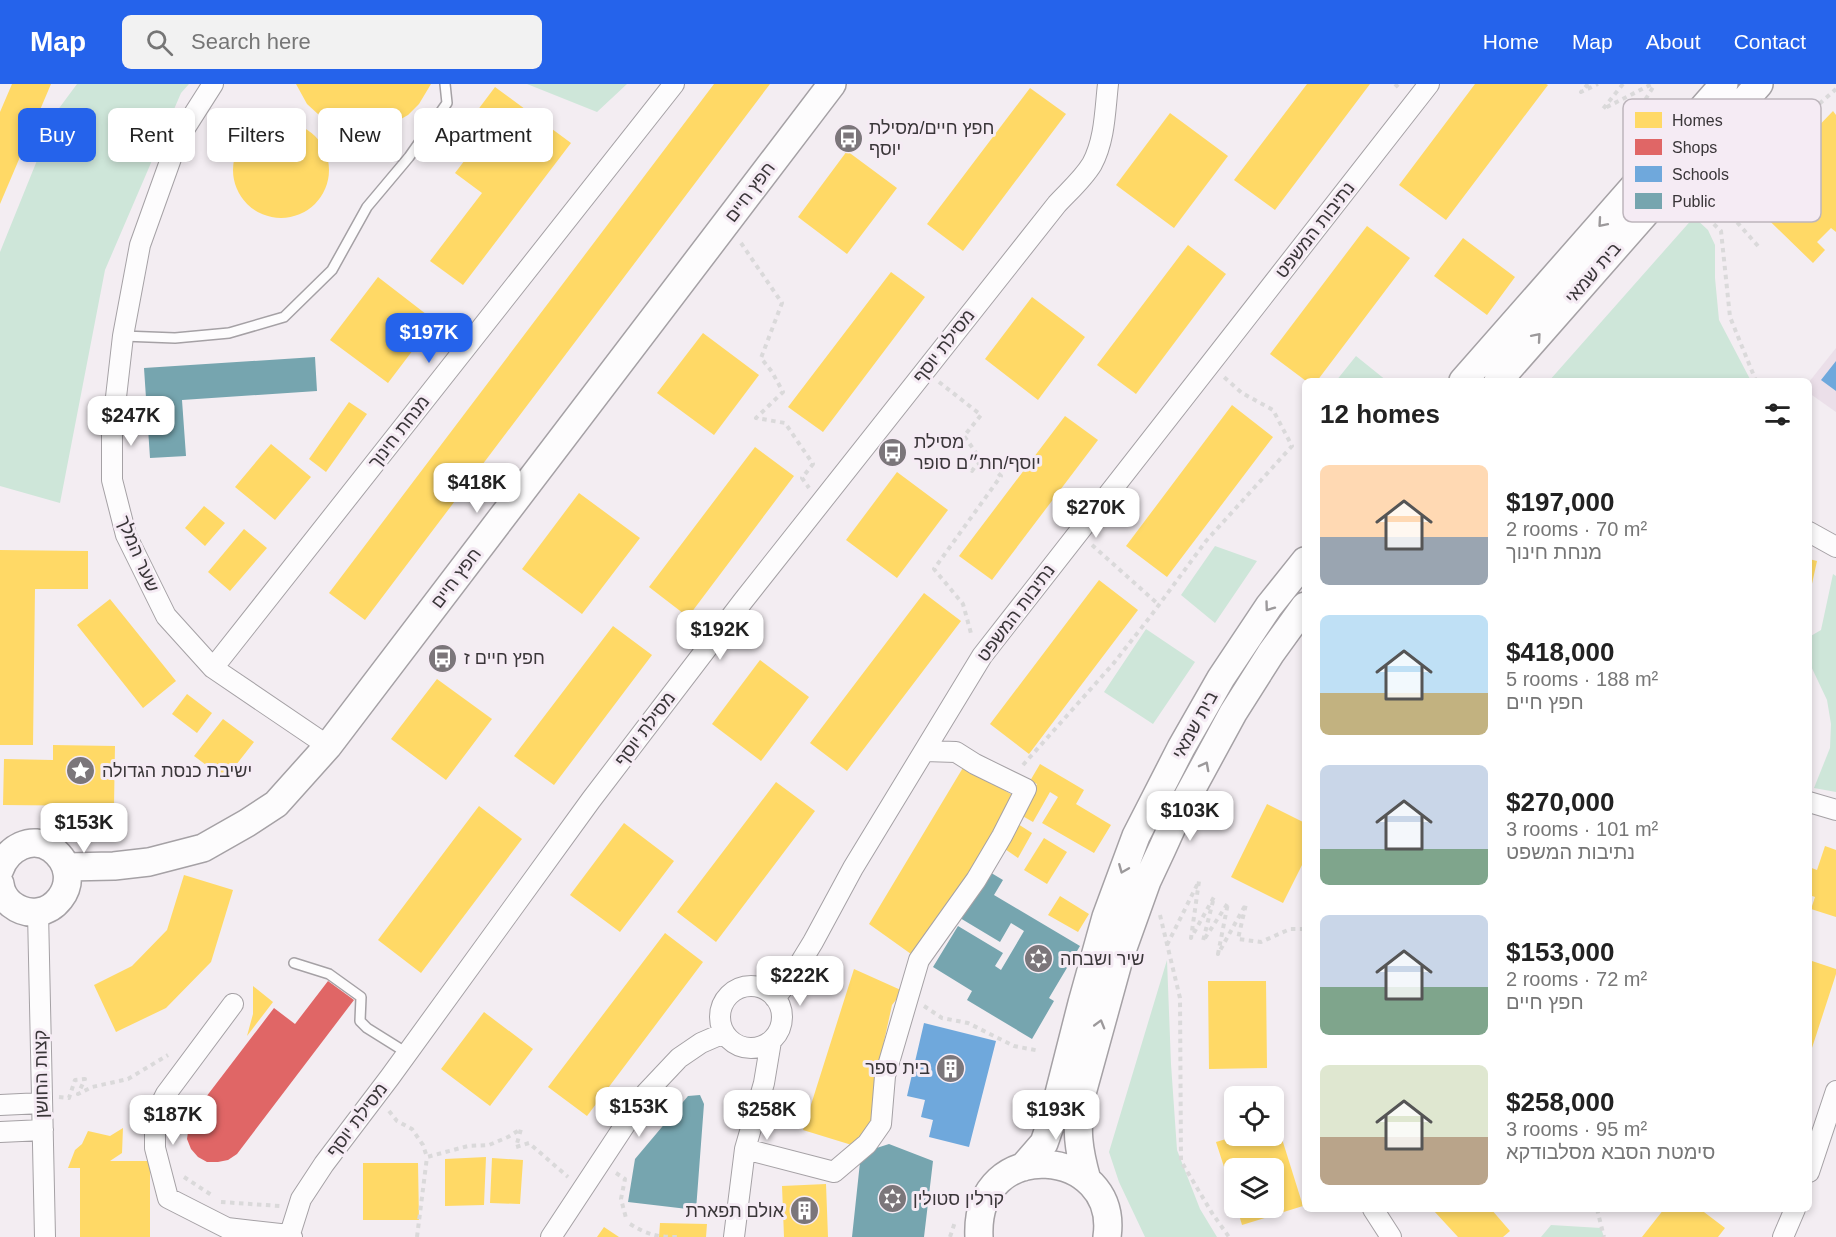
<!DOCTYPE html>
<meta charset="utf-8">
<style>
:root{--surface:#fff;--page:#f2f2f2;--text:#222;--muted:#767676;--accent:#2563eb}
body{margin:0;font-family:Arial,Heebo,sans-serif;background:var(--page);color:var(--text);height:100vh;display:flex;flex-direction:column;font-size:22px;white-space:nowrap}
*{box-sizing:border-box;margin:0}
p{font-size:20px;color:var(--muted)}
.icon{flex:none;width:33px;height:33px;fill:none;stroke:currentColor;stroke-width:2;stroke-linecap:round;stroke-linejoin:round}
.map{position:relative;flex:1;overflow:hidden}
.panel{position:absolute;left:1302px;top:294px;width:510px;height:834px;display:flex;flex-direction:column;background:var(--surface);border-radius:9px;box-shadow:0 3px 9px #0003}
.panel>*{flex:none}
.guide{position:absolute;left:18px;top:24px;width:570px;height:54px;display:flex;gap:12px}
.tools{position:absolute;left:1224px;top:1002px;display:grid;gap:12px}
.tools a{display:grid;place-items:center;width:60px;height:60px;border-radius:9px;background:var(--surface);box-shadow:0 3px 9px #0003;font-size:30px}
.price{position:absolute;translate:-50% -51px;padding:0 14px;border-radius:12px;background:#fff;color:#222;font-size:20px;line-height:39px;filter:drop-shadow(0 2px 3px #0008)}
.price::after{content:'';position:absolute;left:50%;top:36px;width:18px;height:14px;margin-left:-9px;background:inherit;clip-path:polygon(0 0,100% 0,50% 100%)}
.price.selected{background:var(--accent);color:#fff}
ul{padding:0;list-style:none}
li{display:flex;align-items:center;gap:18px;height:150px;padding:0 18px}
li span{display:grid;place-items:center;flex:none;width:168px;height:120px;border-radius:9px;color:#555}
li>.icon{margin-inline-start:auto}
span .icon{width:72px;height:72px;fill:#fffc;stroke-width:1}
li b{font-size:26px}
h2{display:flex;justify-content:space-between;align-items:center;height:72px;padding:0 18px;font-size:26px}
.chip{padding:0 21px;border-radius:9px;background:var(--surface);box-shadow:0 3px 9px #0003;font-size:21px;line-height:54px}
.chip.selected{background:var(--accent);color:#fff}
header{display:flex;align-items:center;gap:36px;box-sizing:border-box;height:84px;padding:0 30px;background:var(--accent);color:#fff}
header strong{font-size:28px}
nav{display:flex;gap:33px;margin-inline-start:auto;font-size:21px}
.search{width:420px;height:54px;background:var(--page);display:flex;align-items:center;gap:15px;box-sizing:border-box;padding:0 21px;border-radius:9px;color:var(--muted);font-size:22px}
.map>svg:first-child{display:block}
</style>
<header>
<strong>Map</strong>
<div class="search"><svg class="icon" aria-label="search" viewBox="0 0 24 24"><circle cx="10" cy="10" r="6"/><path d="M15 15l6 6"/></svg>Search here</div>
<nav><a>Home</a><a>Map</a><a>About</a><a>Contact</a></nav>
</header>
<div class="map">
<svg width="1836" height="1153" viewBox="0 0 1836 1153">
<rect width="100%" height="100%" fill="#f3edf2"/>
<!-- built -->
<path fill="#ebdfe9" d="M 1836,264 L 1836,328 L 1809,309 L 1809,298 Z"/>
<!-- green -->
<path fill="#cee6d9" d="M 77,0 L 189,0 L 181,9 L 105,186 L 60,419 L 0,402 L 0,168 L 57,27 Z
M 527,0 L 627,0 L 597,28 Z
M 1694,133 L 1708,146 L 1715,161 L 1715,194 L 1719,236 L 1751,297 L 1549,297 Z
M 1356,272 L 1387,297 L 1336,297 Z
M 1215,462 L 1257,477 L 1215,539 L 1181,511 Z
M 1833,490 L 1836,492 L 1836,708 L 1814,704 L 1830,664 L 1831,640 L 1827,616 L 1809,578 L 1809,553 L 1821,546 Z
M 1146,545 L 1195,578 L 1153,640 L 1104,608 Z
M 1167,876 L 1171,980 L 1177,1066 L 1200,1125 L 1217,1153 L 1145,1153 L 1119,1098 L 1109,1068 Z
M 1551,1141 L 1601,1144 L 1604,1153 L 1541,1153 Z"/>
<!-- homes -->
<path fill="#ffd966" d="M 12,0 L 51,0 L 0,120 L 0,28 Z
M 296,0 L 431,0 L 419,20 L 408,31 L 394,39 L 379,44 L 363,46 L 347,44 L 333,39 L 319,31 L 307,20 Z
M 714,0 L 770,0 L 365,536 L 329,509 Z
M 1307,0 L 1370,0 L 1275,126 L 1234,96 Z
M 1475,0 L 1546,0 L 1548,1 L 1446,136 L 1399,101 Z
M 495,3 L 571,59 L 463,201 L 430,177 L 482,109 L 455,89 L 484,51 L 468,39 Z
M 1030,4 L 1066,30 L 963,167 L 927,140 Z
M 1833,27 L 1836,31 L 1836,148 L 1831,144 L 1817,158 L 1825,166 L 1813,179 L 1748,116 L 1768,96 L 1775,103 L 1787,91 L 1781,85 L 1797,68 L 1805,75 L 1819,61 L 1809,52 Z
M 1170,29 L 1228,72 L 1174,144 L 1116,101 Z
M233 86a48 48 0 1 1 96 0a48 48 0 1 1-96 0Z
M 847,67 L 897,104 L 847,170 L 798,133 Z
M 1367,142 L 1410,174 L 1317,297 L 1306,297 L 1270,270 Z
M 1463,154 L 1515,193 L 1487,231 L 1434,192 Z
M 1188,161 L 1226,190 L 1136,310 L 1097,281 Z
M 891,188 L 925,213 L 823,348 L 788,323 Z
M 378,193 L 435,237 L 388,299 L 330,256 Z
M 1032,213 L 1085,253 L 1038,316 L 985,275 Z
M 703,249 L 759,291 L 714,351 L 657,309 Z
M 349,318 L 367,330 L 326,388 L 309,375 Z
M 1232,321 L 1273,353 L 1167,493 L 1126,462 Z
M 1065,332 L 1098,356 L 992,496 L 959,472 Z
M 271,360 L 311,393 L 275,436 L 235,403 Z
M 755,363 L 794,392 L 688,533 L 649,503 Z
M 897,388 L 948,426 L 897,494 L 846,456 Z
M 579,409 L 640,454 L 582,530 L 522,485 Z
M 204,422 L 225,439 L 205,462 L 185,444 Z
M 244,445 L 267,464 L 230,507 L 208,488 Z
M 0,466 L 88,467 L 88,505 L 35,505 L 33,661 L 0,661 Z
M 1809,475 L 1817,477 L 1810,509 L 1809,509 Z
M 1099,496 L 1138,526 L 1029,670 L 990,640 Z
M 924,509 L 961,537 L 847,687 L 810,659 Z
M 110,515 L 176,597 L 143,624 L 77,541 Z
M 613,542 L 652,571 L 554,701 L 514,672 Z
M 760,576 L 809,613 L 761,677 L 712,640 Z
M 437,595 L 492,635 L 446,696 L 391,655 Z
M 187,610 L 212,629 L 197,649 L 172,630 Z
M 223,635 L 254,658 L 225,695 L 194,672 Z
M 53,661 L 115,662 L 114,722 L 3,721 L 4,675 L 53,676 Z
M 1040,680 L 1084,706 L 1076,720 L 1111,741 L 1094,769 L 1042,739 L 1058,713 L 1050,708 L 1033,738 L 1019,730 L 1037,700 L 1030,697 Z
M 964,682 L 1014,712 L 974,788 L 911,870 L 869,840 Z
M 776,698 L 815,727 L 716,858 L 677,828 Z
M 1267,720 L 1305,739 L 1305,775 L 1283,819 L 1231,793 Z
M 479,722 L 522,755 L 421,889 L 378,856 Z
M 1015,738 L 1032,749 L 1018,774 L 1002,763 Z
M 624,739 L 674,777 L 620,848 L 570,811 Z
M 1044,754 L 1067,768 L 1047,800 L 1024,786 Z
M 1825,762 L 1836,766 L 1836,833 L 1811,825 L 1815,813 L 1809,811 L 1809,783 L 1817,786 Z
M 184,791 L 233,806 L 211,878 L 166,924 L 116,948 L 94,901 L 132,882 L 167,846 Z
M 1060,812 L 1089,830 L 1078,848 L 1048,831 Z
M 665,849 L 703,878 L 587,1032 L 548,1003 Z
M 1809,876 L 1836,885 L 1836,890 L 1811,967 L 1809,966 Z
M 854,885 L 903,907 L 892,921 L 877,989 L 871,1045 L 855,1062 L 803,1046 Z
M 1208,897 L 1266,897 L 1267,984 L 1209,985 Z
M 253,902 L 273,918 L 247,952 L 253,930 Z
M 484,928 L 533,965 L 490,1022 L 441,985 Z
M 1277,1039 L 1303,1122 L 1242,1141 L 1237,1124 L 1274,1124 L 1274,1084 L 1234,1084 L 1234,1114 L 1216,1058 L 1236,1052 L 1274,1052 L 1274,1040 Z
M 123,1044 L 122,1069 L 110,1077 L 150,1077 L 150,1153 L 80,1153 L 80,1084 L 68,1084 L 75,1066 L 82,1060 L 88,1047 L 110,1052 Z
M 486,1073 L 484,1121 L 445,1122 L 445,1075 Z
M 492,1074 L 523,1076 L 520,1120 L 490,1119 Z
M 363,1079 L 418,1079 L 419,1136 L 363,1136 Z
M 826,1100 L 828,1153 L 784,1153 L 782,1102 Z
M 1435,1125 L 1491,1125 L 1510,1147 L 1503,1153 L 1458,1153 L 1434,1127 Z
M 1664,1125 L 1700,1125 L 1725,1144 L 1718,1153 L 1642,1153 Z
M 660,1139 L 707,1140 L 706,1153 L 659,1153 Z
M 604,1143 L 619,1153 L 597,1153 Z"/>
<!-- shops -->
<path fill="#e06666" d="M 328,897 L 354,916 L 237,1070 L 228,1076 L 218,1078 L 207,1078 L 198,1073 L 191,1065 L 187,1055 L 190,1034 L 274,924 L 295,940 Z"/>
<!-- schools -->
<path fill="#6fa8dc" d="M 1836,277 L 1836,307 L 1821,296 Z
M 924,939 L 996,957 L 969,1063 L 929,1053 L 933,1036 L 921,1033 L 925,1016 L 907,1012 Z"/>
<!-- public -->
<path fill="#76a5af" d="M 315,273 L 317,307 L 182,316 L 186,372 L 150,374 L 144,284 Z
M 988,787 L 1003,796 L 994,811 L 1080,862 L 1049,914 L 1054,917 L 1032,955 L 967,916 L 972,907 L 933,883 L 958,842 L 1003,869 L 995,882 L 1001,886 L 1024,847 L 1011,839 L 1000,858 L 960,834 Z
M 700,1011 L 704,1020 L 696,1126 L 628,1118 L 635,1075 L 688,1012 Z
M 889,1060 L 933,1077 L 924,1153 L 852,1153 L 861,1069 Z"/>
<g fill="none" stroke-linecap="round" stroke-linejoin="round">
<defs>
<path id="lane" d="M 123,252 L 175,254 L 229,249 L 284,233 L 332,186 L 367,123 L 409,73 L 447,19 L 445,0
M 294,879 L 329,890 L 361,913 L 360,937 L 367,944 L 407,969"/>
<path id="street" d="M 213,0 L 178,55 L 140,161 L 123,252 L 112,348 L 112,396 L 126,451 L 166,532 L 213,584 L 328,662
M 1809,448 L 1836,463
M 213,584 L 674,0
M 1809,718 L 1836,726
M 38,828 L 45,1153
M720 933a31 31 0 1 1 62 0a31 31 0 1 1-62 0Z
M 775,914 L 791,894 L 813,858 L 853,784 L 982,572 L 1429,0
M 233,920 L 166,1010 L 155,1032 L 155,1064 L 168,1114 L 227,1144 L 289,1151 L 292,1153
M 0,1021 L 42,1019
M 0,1048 L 43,1046
M 745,1065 L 834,1088 L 867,1060 L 881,1040 L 885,992 L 919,876 L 976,796 L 1002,752 L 1026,705 L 975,680 L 956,668 L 925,667
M 1809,1088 L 1836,1007
M 1373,1125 L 1391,1153
M 289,1153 L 301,1115 L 324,1080 L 390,993 L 591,716 L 743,517 L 1057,120 C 1069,107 1083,95 1092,80 C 1105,56 1105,26 1108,0
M 551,1153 L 646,1009 L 679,974 L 701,959 L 724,949
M 734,1153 L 745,1065 L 764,999 L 771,957
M 1783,1153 L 1795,1125"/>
<path id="secondary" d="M 1463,297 L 1724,0
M 1498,297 L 1759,0
M 66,783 L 114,782 L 149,778 L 203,764 L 247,739 L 276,720 L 328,662 L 832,0
M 0,785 C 7,765 32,750 52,765 C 91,795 48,849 11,820 C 5,815 1,808 0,800
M 1023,1083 L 1044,1059 L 1053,1033 L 1082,919 L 1106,833 L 1136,752 L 1181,664 L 1221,594 L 1269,522 L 1305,477
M 1087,1096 C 1078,1064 1076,1046 1081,1013 L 1119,875 L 1147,797 L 1162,765 L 1177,732 L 1233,629 L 1271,569 L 1305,522
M 979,1153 C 974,1049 1120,1063 1107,1153"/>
</defs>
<!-- lane casing -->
<use href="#lane" stroke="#a5a1a5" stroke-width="12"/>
<!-- street casing -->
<use href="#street" stroke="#a5a1a5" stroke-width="22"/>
<!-- secondary casing -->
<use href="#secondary" stroke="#a5a1a5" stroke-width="30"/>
<!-- path -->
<path stroke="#dad9da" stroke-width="4" stroke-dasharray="4.5 4.5" stroke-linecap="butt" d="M 1395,0 L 1401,6
M 1588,0 L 1581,8 L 1598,0
M 1623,0 L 1603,25 L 1652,0
M 1651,47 L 1629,42 L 1655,0
M 1688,115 L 1721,147 L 1730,233 L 1756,297
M 741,159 L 782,219 L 761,274 L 772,288 L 783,308 L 756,334 L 785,339 L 813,380 L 802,394 L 809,404
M 1758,162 L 1720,119 L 1791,45 L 1836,5
M 939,298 L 981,331 L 964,352 L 977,370 L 966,380 L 972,387 L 976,381 L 985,377 L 1001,392 L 934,485 L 963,520 L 972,553
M 1092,461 L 1159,521
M 1023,681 L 1113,580 L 1150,533 L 1206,457 L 1292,362 L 1273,326 L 1242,309 L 1224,293
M 1160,831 L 1180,914 L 1181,1077 L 1212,1129 L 1229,1153
M 1167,861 L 1199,797 L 1191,854 L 1214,813 L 1203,857 L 1228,819 L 1218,870 L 1246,820 L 1238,855 L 1261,858 L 1290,845 L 1305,845
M 924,922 L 942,934 L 968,939 L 1014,962 L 1040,967
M 59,1013 L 69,1014 L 75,996 L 85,995 L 78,1010 L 92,1003 L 128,995 L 168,971
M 389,1027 L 397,1037 L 412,1045 L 423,1061 L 427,1073 L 468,1062 L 489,1061 L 508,1053 L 521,1045 L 516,1063 L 529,1059 L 568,1093
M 616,1089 L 625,1095 L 621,1115 L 626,1134
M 184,1093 L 213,1112
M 221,1118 L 280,1122
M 1597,1125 L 1604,1153
M 630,1140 C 648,1151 657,1153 678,1153
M 417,1153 L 427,1073
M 950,1153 L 955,1138"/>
<!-- lane -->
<use href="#lane" stroke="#fdfcfd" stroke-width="9"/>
<!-- street -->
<use href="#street" stroke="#fdfcfd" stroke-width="20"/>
<!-- secondary -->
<use href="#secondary" stroke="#fdfcfd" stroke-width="27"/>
</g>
<!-- one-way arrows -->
<defs><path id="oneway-chevron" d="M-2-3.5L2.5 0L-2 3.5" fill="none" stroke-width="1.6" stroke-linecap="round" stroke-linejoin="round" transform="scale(1.5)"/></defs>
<g stroke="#9c999b">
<use href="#oneway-chevron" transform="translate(1602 139) rotate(131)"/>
<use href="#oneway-chevron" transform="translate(1537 253) rotate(-49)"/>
<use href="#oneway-chevron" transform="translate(1269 523) rotate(126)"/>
<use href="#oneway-chevron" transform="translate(1205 682) rotate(-62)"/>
<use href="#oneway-chevron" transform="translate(1123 785) rotate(112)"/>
<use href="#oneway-chevron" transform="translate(1100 940) rotate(-74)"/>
</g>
<!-- icons -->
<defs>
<symbol id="bus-disc" viewBox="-11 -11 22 22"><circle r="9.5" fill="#7b767a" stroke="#f5ebf4"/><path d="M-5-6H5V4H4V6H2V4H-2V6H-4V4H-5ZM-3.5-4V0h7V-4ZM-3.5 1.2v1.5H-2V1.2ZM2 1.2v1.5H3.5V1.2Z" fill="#fff"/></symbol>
<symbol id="sight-disc" viewBox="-11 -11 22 22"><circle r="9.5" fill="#7b767a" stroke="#f5ebf4"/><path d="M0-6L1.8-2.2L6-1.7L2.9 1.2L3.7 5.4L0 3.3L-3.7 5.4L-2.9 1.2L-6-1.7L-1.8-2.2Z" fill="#fff"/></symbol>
<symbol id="synagogue-disc" viewBox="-11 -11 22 22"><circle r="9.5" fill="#7b767a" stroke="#f5ebf4"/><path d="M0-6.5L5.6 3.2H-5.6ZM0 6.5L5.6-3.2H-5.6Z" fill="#fff"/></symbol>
<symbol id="building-disc" viewBox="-11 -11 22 22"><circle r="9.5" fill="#7b767a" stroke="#f5ebf4"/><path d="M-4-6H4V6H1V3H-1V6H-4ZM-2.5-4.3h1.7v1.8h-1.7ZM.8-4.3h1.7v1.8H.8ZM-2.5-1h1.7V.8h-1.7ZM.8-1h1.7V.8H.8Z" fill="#fff"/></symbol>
</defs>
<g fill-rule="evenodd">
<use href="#bus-disc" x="832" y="38" width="33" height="33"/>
<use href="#bus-disc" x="876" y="352" width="33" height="33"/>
<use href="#bus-disc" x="426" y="558" width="33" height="33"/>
<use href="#sight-disc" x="64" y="670" width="33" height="33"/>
<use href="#synagogue-disc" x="1022" y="858" width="33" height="33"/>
<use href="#building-disc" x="934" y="968" width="33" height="33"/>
<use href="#synagogue-disc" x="876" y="1098" width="33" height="33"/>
<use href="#building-disc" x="788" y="1110" width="33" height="33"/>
</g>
<g text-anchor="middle" stroke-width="6" stroke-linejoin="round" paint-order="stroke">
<!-- poi labels -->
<g font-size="18" fill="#3a3639" stroke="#f5ebf4" text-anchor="start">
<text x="869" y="50">חפץ חיים/מסילת<tspan x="869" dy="21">יוסף</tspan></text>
<text x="914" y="364">מסילת<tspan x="914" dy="21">יוסף/חת״ם סופר</tspan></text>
<text x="464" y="580">חפץ חיים ז</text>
<text x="102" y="693">ישיבת כנסת הגדולה</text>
<text x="1060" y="881">שיר ושבחה</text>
<text x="930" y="990" text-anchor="end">בית ספר</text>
<text x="913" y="1121">קרלין סטולין</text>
<text x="784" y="1133" text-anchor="end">אולם תפארת</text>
</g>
<!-- street labels -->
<g font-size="18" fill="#3a3639" stroke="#f5ebf4">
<text transform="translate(750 108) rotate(-53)" y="6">חפץ חיים</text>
<text transform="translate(1315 146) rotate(-52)" y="6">נתיבות המשפט</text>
<text transform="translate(1593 189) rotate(-49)" y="6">בית שמאי</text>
<text transform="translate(944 262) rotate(-52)" y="6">מסילת יוסף</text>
<text transform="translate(399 348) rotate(-52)" y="6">מנחת חינוך</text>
<text transform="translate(138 470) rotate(67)" y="6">שער המלך</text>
<text transform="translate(456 494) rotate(-53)" y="6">חפץ חיים</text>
<text transform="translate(1016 529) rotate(-53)" y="6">נתיבות המשפט</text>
<text transform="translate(1195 641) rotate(-61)" y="6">בית שמאי</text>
<text transform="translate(645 645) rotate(-53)" y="6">מסילת יוסף</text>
<text transform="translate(41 990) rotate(-91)" y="6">קצות החושן</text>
<text transform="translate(357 1036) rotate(-53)" y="6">מסילת יוסף</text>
</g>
</g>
<!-- legend -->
<rect x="1623" y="15" width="198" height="123" rx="9" fill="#f5ebf4" stroke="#bdb5bc" stroke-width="1.5"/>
<rect x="1635" y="28" width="27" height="16" fill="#ffd966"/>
<rect x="1635" y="55" width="27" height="16" fill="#e06666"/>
<rect x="1635" y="82" width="27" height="16" fill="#6fa8dc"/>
<rect x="1635" y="109" width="27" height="16" fill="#76a5af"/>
<g font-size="16" fill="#3a3639">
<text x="1672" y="42">Homes</text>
<text x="1672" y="69">Shops</text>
<text x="1672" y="96">Schools</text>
<text x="1672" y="123">Public</text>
</g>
</svg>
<div class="tools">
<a><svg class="icon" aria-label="locate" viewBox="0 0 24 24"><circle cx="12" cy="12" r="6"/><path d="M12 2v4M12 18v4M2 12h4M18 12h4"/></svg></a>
<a><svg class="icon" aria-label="layers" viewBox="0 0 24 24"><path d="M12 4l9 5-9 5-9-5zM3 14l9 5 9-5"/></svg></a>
</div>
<b class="price selected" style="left:429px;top:280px">$197K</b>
<b class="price" style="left:131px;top:363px">$247K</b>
<b class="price" style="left:477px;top:430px">$418K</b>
<b class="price" style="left:1096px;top:455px">$270K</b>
<b class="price" style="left:720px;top:577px">$192K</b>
<b class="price" style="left:1190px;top:758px">$103K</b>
<b class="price" style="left:84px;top:770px">$153K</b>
<b class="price" style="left:800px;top:923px">$222K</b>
<b class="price" style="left:639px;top:1054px">$153K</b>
<b class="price" style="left:767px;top:1057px">$258K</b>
<b class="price" style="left:1056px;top:1057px">$193K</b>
<b class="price" style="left:173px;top:1062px">$187K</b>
<div class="guide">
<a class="chip selected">Buy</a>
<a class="chip">Rent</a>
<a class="chip">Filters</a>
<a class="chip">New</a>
<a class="chip">Apartment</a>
</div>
<section class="panel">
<h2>12 homes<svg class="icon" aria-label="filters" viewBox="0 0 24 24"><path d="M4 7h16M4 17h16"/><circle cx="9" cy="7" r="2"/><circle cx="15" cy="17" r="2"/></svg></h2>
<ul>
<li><span style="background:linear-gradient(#ffd9b3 60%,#9aa5b1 0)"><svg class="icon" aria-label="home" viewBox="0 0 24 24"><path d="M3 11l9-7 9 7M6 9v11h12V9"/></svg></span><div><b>$197,000</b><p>2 rooms · 70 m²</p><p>מנחת חינוך</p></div></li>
<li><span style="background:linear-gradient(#bfe0f5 65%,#c2b280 0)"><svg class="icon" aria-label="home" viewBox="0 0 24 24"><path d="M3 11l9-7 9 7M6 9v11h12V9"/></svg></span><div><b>$418,000</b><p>5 rooms · 188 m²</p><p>חפץ חיים</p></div></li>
<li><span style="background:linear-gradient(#c9d6e8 70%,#7fa58c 0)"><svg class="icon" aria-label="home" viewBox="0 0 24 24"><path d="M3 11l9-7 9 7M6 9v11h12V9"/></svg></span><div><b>$270,000</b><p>3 rooms · 101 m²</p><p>נתיבות המשפט</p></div></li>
<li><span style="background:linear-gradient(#c9d6e8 60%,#7fa58c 0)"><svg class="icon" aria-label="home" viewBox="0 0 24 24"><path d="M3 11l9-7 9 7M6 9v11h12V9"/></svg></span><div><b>$153,000</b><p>2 rooms · 72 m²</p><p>חפץ חיים</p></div></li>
<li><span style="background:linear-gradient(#dfe7d0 60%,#b9a48a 0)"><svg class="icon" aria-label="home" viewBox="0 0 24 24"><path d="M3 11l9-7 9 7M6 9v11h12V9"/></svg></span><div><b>$258,000</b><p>3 rooms · 95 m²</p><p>סימטת הסבא מסלבודקא</p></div></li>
</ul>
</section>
</div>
